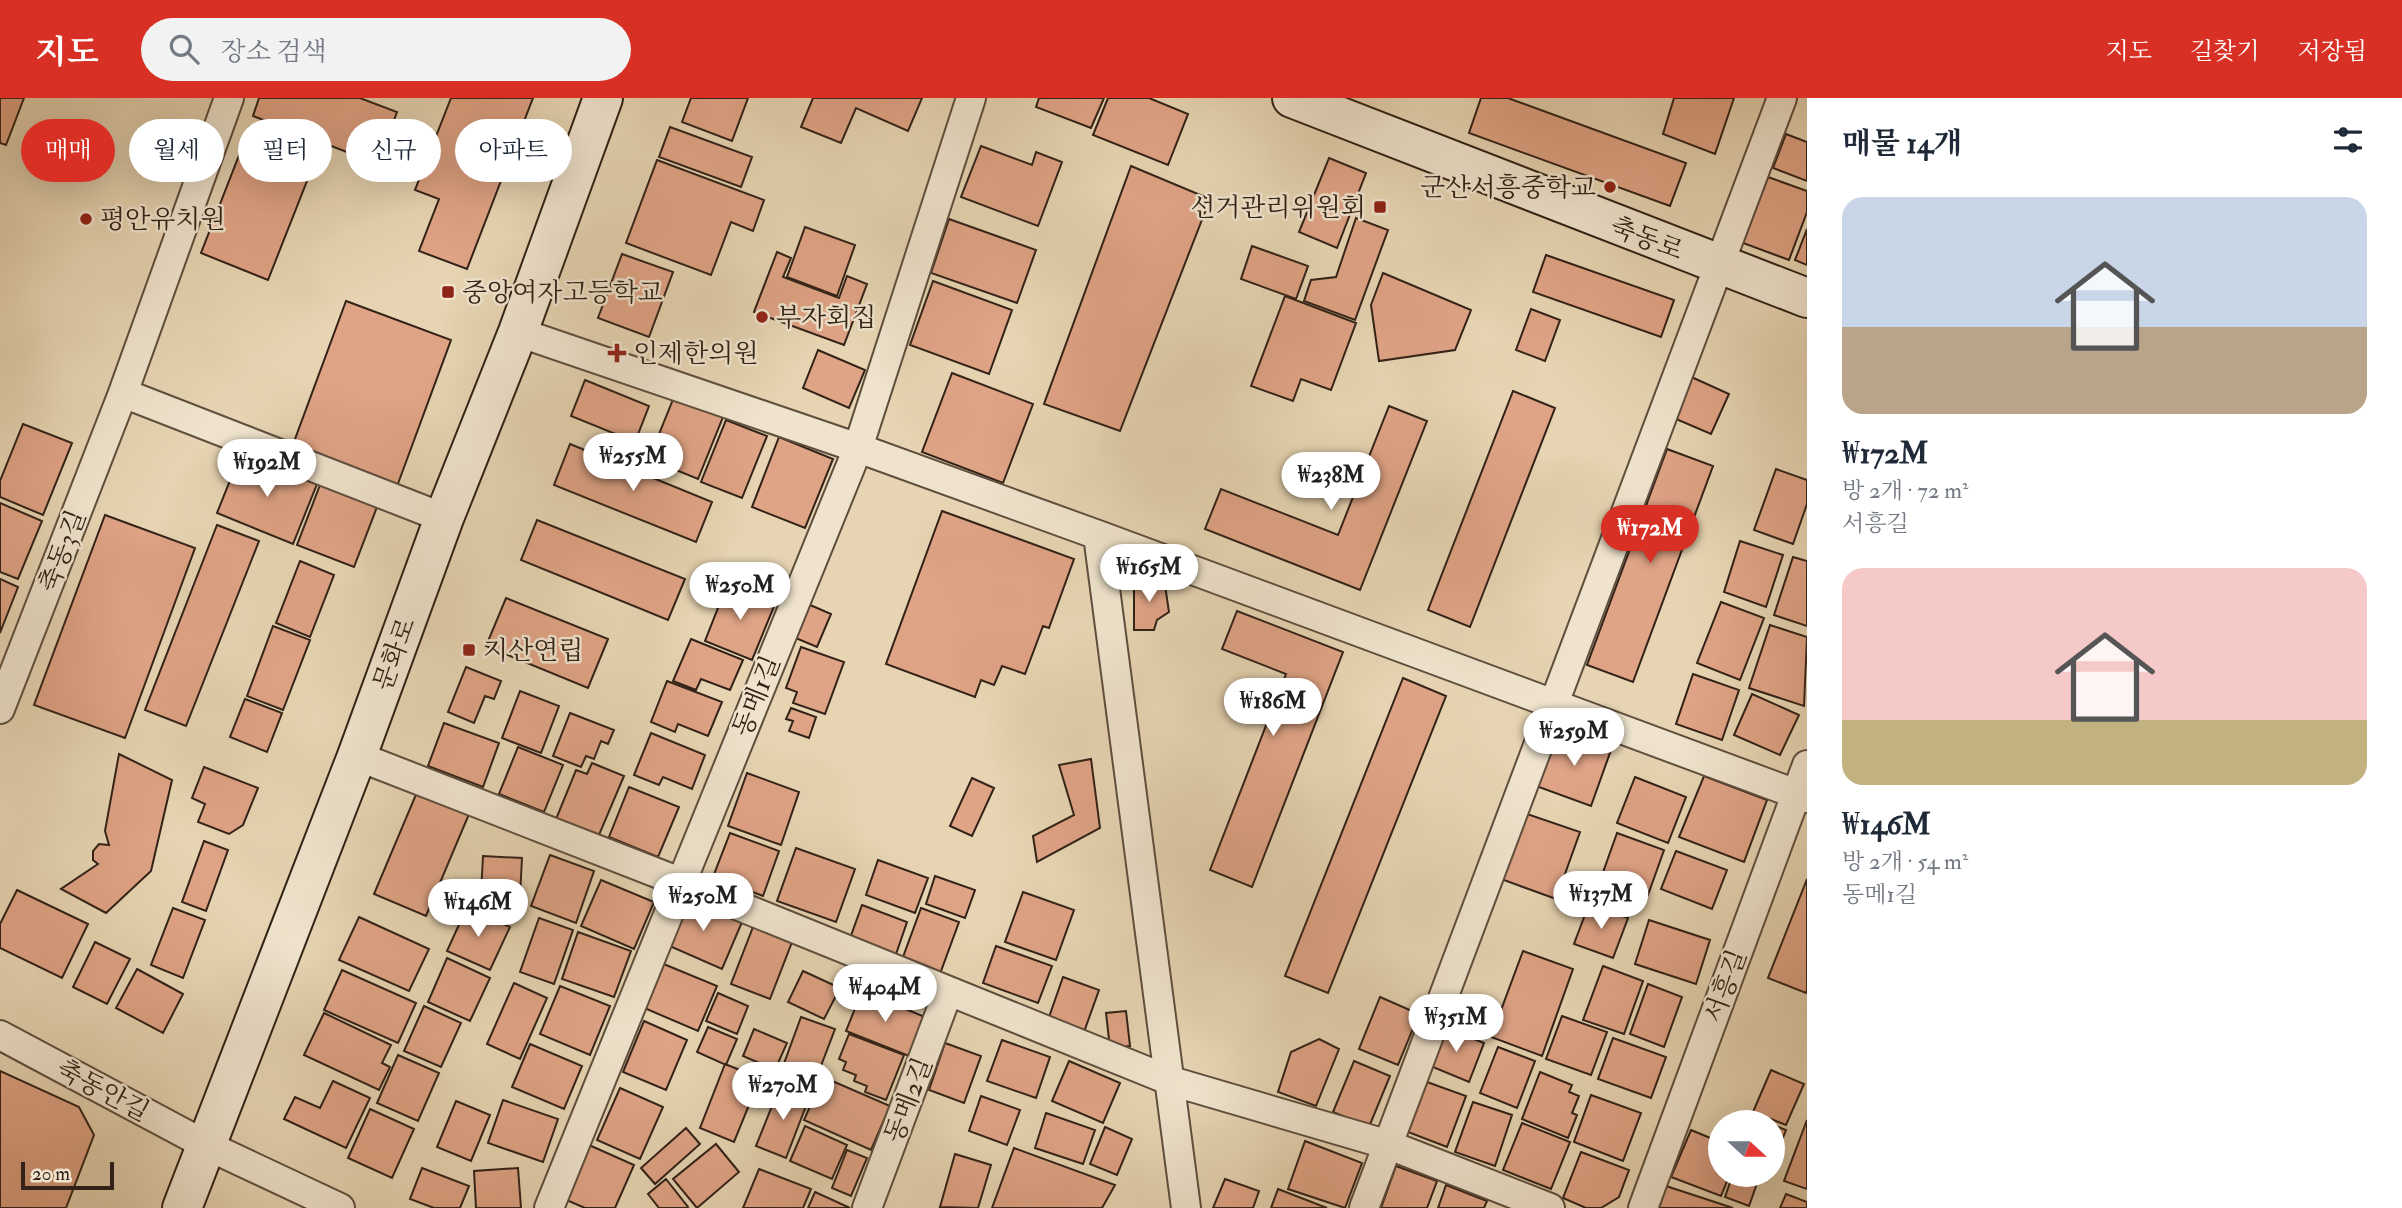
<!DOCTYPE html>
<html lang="ko">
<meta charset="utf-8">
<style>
:root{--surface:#fff;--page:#f2f2f3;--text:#1f2937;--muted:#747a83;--accent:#d93025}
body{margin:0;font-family:"IM FELL Double Pica","Noto Serif KR",serif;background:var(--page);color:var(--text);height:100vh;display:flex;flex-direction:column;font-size:26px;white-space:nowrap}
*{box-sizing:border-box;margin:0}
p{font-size:23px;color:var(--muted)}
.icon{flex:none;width:38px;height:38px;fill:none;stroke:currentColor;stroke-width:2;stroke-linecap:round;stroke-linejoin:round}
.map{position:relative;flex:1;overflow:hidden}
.drawer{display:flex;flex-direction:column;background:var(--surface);width:595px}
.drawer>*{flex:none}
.banner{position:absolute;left:21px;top:21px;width:665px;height:63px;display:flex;gap:14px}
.needle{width:46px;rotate:111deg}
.fabs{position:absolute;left:1708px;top:1012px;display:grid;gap:14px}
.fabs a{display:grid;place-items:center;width:77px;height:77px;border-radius:50%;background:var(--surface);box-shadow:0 7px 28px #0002;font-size:35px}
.scale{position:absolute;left:21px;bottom:18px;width:93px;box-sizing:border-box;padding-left:7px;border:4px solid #322217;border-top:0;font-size:19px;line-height:24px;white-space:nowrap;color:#322217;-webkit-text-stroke:5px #efe3cd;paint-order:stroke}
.price{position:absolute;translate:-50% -60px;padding:0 16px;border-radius:24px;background:#fff;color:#222;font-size:23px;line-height:46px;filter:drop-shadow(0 2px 4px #0008)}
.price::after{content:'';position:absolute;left:50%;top:42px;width:21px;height:16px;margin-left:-10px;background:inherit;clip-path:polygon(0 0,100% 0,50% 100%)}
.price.current{background:var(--accent);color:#fff}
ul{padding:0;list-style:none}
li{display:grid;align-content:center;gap:14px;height:371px;padding:0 35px}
li span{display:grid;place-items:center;height:217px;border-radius:21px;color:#555}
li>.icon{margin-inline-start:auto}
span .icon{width:126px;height:126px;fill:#fffc;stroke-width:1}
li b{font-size:30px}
h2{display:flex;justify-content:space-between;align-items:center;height:84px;padding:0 35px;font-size:30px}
.tag{padding:0 24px;border-radius:32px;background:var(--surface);box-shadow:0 7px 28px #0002;font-size:24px;line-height:63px}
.tag.current{background:var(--accent);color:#fff}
header{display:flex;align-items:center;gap:42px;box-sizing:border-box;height:98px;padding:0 35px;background:var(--accent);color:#fff}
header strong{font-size:33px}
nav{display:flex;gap:38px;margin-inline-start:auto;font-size:24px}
.search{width:490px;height:63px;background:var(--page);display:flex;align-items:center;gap:18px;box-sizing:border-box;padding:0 24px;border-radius:38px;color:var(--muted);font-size:26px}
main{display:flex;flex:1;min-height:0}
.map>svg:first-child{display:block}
</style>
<header>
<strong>지도</strong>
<div class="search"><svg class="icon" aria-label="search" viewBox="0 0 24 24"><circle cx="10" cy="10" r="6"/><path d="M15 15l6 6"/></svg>장소 검색</div>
<nav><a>지도</a><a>길찾기</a><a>저장됨</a></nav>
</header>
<main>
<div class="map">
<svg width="1807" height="1110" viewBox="0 0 1807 1110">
<rect width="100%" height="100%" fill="#e6d4b2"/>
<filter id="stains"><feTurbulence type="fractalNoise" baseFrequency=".00286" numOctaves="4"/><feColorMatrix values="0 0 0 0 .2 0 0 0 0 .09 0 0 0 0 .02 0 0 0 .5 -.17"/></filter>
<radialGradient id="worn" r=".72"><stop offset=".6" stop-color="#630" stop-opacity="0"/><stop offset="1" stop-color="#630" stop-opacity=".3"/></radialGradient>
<!-- building -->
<path fill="#dfa385" stroke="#322217" stroke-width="2" d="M 0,0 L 24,0 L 6,47 L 0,45 Z
M 259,0 L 360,0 L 397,14 L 378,66 L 253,18 Z
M 451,0 L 533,0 L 467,171 L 419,153 L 439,101 L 415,92 Z
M 691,0 L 748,0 L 732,43 L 682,24 Z
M 813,0 L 922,0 L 908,33 L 856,10 L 841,45 L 801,29 Z
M 1039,0 L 1104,0 L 1091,30 L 1036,9 Z
M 1108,0 L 1149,0 L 1188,16 L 1168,67 L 1093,37 Z
M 1481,0 L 1508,0 L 1686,65 L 1670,108 L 1469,35 Z
M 1674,0 L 1734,0 L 1715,56 L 1663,36 Z
M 250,29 L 318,55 L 268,182 L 201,155 Z
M 670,29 L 752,59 L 741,89 L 659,59 Z
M 1786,36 L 1807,44 L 1807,83 L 1773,70 Z
M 981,48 L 1032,67 L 1036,54 L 1062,64 L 1038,128 L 961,99 Z
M 1329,60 L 1366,75 L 1337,150 L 1299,134 Z
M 657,62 L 764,102 L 753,133 L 731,124 L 711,177 L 626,145 Z
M 1131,68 L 1210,101 L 1120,333 L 1044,306 Z
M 1768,79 L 1807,93 L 1807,114 L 1789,162 L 1743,145 Z
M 1356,120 L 1388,132 L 1355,222 L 1304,203 L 1311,182 L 1336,179 Z
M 949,121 L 1036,152 L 1017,205 L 931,175 Z
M 805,129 L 855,147 L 837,198 L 787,179 Z
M 1807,131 L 1807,167 L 1795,162 Z
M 1252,148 L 1308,168 L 1296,201 L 1241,181 Z
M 777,154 L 791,160 L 783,179 L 839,200 L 847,178 L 867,186 L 844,247 L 754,214 Z
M 622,156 L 673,174 L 649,239 L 598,220 Z
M 1546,157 L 1674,202 L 1661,239 L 1533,194 Z
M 1383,175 L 1471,212 L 1455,252 L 1379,263 L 1371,207 Z
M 933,183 L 1012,212 L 989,276 L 910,247 Z
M 1285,198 L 1356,225 L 1331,292 L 1301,281 L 1293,303 L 1251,288 Z
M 346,203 L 451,242 L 396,391 L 291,352 Z
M 1531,211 L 1560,222 L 1545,263 L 1516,252 Z
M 818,252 L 865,272 L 849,310 L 803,290 Z
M 952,275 L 1033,306 L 1003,385 L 922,354 Z
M 1687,277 L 1729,296 L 1711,336 L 1669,318 Z
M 585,282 L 649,308 L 635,344 L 571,318 Z
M 1513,293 L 1555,310 L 1470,529 L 1428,512 Z
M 676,294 L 725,314 L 698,381 L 649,361 Z
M 1389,308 L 1427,323 L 1360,492 L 1205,431 L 1221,391 L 1338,437 Z
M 726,322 L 767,338 L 742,400 L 701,384 Z
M 23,326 L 72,345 L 43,417 L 0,399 L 0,383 Z
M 779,339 L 833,361 L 805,430 L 752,409 Z
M 570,346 L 712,404 L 696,444 L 554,387 Z
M 1667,351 L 1713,368 L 1633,584 L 1587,567 Z
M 241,355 L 317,386 L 293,446 L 217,415 Z
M 1776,371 L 1807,382 L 1807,406 L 1793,446 L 1754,432 Z
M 320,387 L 377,409 L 354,469 L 297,447 Z
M 0,405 L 42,423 L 18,481 L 0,474 Z
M 942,413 L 1074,461 L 1049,530 L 1043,528 L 1025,576 L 1002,568 L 994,587 L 981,582 L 975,599 L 886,566 Z
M 105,417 L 195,450 L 125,640 L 34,607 Z
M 537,422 L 685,481 L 668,522 L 521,462 Z
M 217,427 L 259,443 L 186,628 L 145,612 Z
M 1740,443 L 1783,457 L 1766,509 L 1724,494 Z
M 1793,459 L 1807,463 L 1807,528 L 1774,517 Z
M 300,463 L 334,477 L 310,539 L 276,525 Z
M 1147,479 L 1149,487 L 1165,487 L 1169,514 L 1157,522 L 1154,532 L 1134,532 L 1134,482 Z
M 0,481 L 18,489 L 0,535 Z
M 727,487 L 775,506 L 752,562 L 705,543 Z
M 506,500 L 608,541 L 588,590 L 486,548 Z
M 801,503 L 831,516 L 817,549 L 786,536 Z
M 1721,504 L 1764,520 L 1740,582 L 1697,565 Z
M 1237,513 L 1343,554 L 1252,789 L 1210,772 L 1286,576 L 1222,551 Z
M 1770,527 L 1807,539 L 1804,608 L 1749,590 Z
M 273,528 L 310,542 L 283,612 L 247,598 Z
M 691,541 L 743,562 L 730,592 L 701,581 L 696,592 L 673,583 Z
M 801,549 L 844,564 L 825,616 L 793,605 L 797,594 L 786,590 Z
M 466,569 L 501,583 L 494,601 L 485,598 L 474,625 L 448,614 Z
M 1693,576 L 1739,592 L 1722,642 L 1676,626 Z
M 1403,580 L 1446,598 L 1328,895 L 1285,878 Z
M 667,583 L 722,604 L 708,638 L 678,626 L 675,634 L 651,624 Z
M 520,593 L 559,608 L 541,655 L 502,640 Z
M 1752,596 L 1799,617 L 1780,657 L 1734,637 Z
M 245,601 L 282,615 L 267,654 L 230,639 Z
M 791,610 L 816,619 L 809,640 L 789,633 L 793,623 L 786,621 Z
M 570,615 L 614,632 L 608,646 L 601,643 L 594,661 L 586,658 L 581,669 L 553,658 Z
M 444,625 L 499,645 L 483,689 L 428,668 Z
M 1556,632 L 1611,652 L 1591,708 L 1536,688 Z
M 651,635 L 705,657 L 692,691 L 663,679 L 659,687 L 634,677 Z
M 518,649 L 563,667 L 544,714 L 499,696 Z
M 119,656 L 172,682 L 151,773 L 106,815 L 61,791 L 98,766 L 93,762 L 93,753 L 99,746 L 109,747 L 105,733 Z
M 1091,661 L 1100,730 L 1037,764 L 1033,738 L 1074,717 L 1059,667 Z
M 592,665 L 624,678 L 596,744 L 554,726 L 576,672 L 587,676 Z
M 204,669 L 258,690 L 243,727 L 229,736 L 198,724 L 205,706 L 192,700 Z
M 747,675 L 799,694 L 781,747 L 728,728 Z
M 1704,678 L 1767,702 L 1744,764 L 1679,739 Z
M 1635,679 L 1686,699 L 1668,745 L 1617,725 Z
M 972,680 L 994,690 L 972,738 L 950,728 Z
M 420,687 L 472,709 L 426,818 L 374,796 Z
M 629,689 L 679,709 L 658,759 L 609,739 Z
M 1524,715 L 1580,734 L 1556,801 L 1501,781 Z
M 730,735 L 779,753 L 763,798 L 713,779 Z
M 1617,735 L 1664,752 L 1648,797 L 1601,780 Z
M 204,743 L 228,752 L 206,813 L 182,804 Z
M 796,750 L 855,771 L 836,824 L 777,803 Z
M 1676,753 L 1727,772 L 1712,811 L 1661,791 Z
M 550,757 L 594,773 L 576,825 L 531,808 Z
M 483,758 L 522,760 L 519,816 L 480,814 Z
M 878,762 L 928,780 L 915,815 L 866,797 Z
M 935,778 L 975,792 L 965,820 L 926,806 Z
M 1807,781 L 1807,892 L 1806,895 L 1768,880 Z
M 601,782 L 654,804 L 634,851 L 581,828 Z
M 17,792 L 88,826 L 62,880 L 0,850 L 0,826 Z
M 1023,794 L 1074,812 L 1056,862 L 1005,844 Z
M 685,799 L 742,824 L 722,871 L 665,846 Z
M 1589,806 L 1628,820 L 1613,860 L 1574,846 Z
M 862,807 L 907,824 L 894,862 L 848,846 Z
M 467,809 L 510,829 L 490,872 L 447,853 Z
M 173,810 L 205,822 L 183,880 L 151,867 Z
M 921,810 L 959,824 L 937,884 L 899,870 Z
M 359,819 L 429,851 L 409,893 L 339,862 Z
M 539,820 L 573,832 L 554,886 L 520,874 Z
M 1649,822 L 1710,842 L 1696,886 L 1635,866 Z
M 753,829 L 792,844 L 770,901 L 731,886 Z
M 578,834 L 631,853 L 614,899 L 562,881 Z
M 95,844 L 130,861 L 107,906 L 73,889 Z
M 996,848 L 1052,868 L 1038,905 L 983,885 Z
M 1523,853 L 1573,871 L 1542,958 L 1491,939 Z
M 447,860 L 490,880 L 470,923 L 428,904 Z
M 654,862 L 717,888 L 698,933 L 635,906 Z
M 1603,868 L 1643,883 L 1624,936 L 1583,922 Z
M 137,871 L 183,896 L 163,935 L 116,910 Z
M 342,872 L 416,905 L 398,945 L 324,912 Z
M 803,873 L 840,890 L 824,921 L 788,904 Z
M 1063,879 L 1099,892 L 1084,934 L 1048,922 Z
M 514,885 L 547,900 L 520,961 L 487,946 Z
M 1648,886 L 1682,899 L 1664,949 L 1630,936 Z
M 560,888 L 610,908 L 590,957 L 540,936 Z
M 862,893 L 925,919 L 909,958 L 846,933 Z
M 718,895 L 748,908 L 737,936 L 706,923 Z
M 1380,899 L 1419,916 L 1398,967 L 1359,951 Z
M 424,908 L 461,925 L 441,969 L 404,953 Z
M 1126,913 L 1130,948 L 1110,950 L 1106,915 Z
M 324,915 L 391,947 L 382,965 L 390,969 L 379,992 L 304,957 Z
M 1562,918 L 1607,934 L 1591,977 L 1546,961 Z
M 801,919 L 835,931 L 811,994 L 778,982 Z
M 644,923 L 687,942 L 666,992 L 623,974 Z
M 708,929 L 737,941 L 726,967 L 697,954 Z
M 1444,929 L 1484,945 L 1469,984 L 1428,967 Z
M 754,931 L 787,945 L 775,972 L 743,958 Z
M 849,936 L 904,957 L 886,1002 L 865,994 L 867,988 L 854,983 L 856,977 L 843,972 L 846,964 L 839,961 Z
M 1613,940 L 1666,959 L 1651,1000 L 1598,981 Z
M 1319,941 L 1339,951 L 1316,1008 L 1278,994 L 1291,954 Z
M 1002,942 L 1050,959 L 1036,1000 L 987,983 Z
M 945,945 L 981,958 L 964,1005 L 929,992 Z
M 530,946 L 582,968 L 564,1011 L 512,989 Z
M 1498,949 L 1535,963 L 1517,1010 L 1480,995 Z
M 398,957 L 439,975 L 418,1023 L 377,1005 Z
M 1069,963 L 1120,985 L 1103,1025 L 1052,1003 Z
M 1354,963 L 1390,978 L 1369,1029 L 1333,1014 Z
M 725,966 L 760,980 L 734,1044 L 700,1030 Z
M 1771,972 L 1804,986 L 1786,1027 L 1753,1014 Z
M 0,973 L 79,1009 L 94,1037 L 66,1110 L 0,1110 Z
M 1540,974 L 1572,987 L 1569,994 L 1579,998 L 1572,1015 L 1577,1017 L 1568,1040 L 1522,1021 Z
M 823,979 L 890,1008 L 871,1052 L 804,1022 Z
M 333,983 L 370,1000 L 346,1050 L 284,1021 L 295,999 L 320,1010 Z
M 1427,984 L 1466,998 L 1447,1049 L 1408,1034 Z
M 780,988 L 809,1000 L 786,1060 L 756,1048 Z
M 620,990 L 663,1009 L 640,1061 L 597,1042 Z
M 1591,997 L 1641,1015 L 1623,1063 L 1574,1044 Z
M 981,998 L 1020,1012 L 1007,1047 L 969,1033 Z
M 503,1002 L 558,1021 L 543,1064 L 488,1045 Z
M 456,1003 L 490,1017 L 471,1063 L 437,1049 Z
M 1473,1004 L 1512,1017 L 1495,1068 L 1455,1054 Z
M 370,1011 L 414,1031 L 392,1080 L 348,1060 Z
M 1046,1015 L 1095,1032 L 1083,1066 L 1035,1050 Z
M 1807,1022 L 1807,1091 L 1784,1083 Z
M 1522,1025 L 1570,1044 L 1551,1091 L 1503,1072 Z
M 1773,1027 L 1786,1032 L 1774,1062 L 1773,1061 Z
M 805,1028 L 847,1047 L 832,1081 L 790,1063 Z
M 1105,1029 L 1132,1041 L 1117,1077 L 1090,1066 Z
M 686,1030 L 700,1046 L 655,1086 L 641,1070 Z
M 1691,1032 L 1720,1044 L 1720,1076 L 1730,1076 L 1721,1098 L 1671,1079 Z
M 1305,1043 L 1362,1065 L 1345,1110 L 1288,1091 Z
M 716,1046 L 739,1074 L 697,1110 L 673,1081 Z
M 589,1047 L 634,1067 L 615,1110 L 585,1110 L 564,1101 Z
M 1014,1050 L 1115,1087 L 1102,1110 L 992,1110 Z
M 847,1052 L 867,1060 L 851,1098 L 832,1090 Z
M 1581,1054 L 1629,1072 L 1619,1099 L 1601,1110 L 1586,1110 L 1563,1100 Z
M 955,1056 L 991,1067 L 978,1110 L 940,1109 Z
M 1396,1068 L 1437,1083 L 1427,1110 L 1381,1110 Z
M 422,1070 L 469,1088 L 460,1110 L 434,1110 L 410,1101 Z
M 518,1070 L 521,1110 L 476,1110 L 474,1073 Z
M 759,1071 L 811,1091 L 803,1110 L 743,1110 Z
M 1733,1076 L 1760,1077 L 1749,1108 L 1725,1099 Z
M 666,1081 L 688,1109 L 686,1110 L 659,1110 L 648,1096 Z
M 1225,1081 L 1259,1093 L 1253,1110 L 1213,1110 Z
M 1446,1087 L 1487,1103 L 1484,1110 L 1438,1110 Z
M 1666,1088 L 1733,1110 L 1659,1110 Z
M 1278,1091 L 1327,1110 L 1271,1110 Z
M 815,1094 L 850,1110 L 808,1110 Z
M 1786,1096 L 1807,1104 L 1807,1110 L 1780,1110 Z"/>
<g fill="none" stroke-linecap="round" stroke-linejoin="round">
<defs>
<path id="street" d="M 518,234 L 858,350 L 1098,437 L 1186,1110
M 123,295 L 229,0
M 1098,437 L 1807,700
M 0,611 L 123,295 L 444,420
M 357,658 L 680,784 L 1171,983 L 1389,1047 L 1550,1110
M 0,937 L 206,1047 L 340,1110
M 549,1110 L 858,350 L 971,0
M 867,1110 L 948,894
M 1364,1110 L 1782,0
M 1643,1110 L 1807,667"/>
<path id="secondary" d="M 1292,0 L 1807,200
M 182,1110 L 357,658 L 444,420 L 518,234 L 603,0"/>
</defs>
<!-- street casing -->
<use href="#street" stroke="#5f4e3e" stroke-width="32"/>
<!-- secondary casing -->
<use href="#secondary" stroke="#322217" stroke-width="42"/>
<!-- street -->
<use href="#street" stroke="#efe3cd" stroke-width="28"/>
<!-- secondary -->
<use href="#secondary" stroke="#efe3cd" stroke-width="38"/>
</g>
<!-- markers -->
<g fill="#8f2418" stroke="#efe3cd" stroke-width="2.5">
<circle cx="1610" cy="89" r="7"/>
<rect x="1373" y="102" width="14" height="14" rx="3.5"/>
<circle cx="86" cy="121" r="7"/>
<rect x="441" y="187" width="14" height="14" rx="3.5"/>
<circle cx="762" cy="219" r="7"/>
<path d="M613.5 244.5h7v7h7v7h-7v7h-7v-7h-7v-7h7z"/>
<rect x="462" y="545" width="14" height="14" rx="3.5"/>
</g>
<g text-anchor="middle" stroke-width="5" stroke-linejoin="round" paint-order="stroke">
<!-- poi labels -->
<g font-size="26" fill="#322217" stroke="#efe3cd" text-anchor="start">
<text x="1596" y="98" text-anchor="end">군산서흥중학교</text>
<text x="1366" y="118" text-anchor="end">선거관리위원회</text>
<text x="100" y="130">평안유치원</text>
<text x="462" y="203">중앙여자고등학교</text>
<text x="776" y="228">부자회집</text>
<text x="633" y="264">인제한의원</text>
<text x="483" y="561">지산연립</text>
</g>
<!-- street labels -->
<g font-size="26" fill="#322217" stroke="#efe3cd">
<text transform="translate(1647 140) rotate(21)" y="9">축동로</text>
<text transform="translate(62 453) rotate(-69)" y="9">축동3길</text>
<text transform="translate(394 556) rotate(-70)" y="9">문화로</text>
<text transform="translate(756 598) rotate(-68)" y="9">동메1길</text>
<text transform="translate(1725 888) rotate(-70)" y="9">서흥길</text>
<text transform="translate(103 992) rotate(28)" y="9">축동안길</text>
<text transform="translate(908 1002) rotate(-69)" y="9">동메2길</text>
</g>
</g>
<rect width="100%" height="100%" filter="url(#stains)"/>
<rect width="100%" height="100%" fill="url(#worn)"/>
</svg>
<div class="fabs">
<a><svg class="needle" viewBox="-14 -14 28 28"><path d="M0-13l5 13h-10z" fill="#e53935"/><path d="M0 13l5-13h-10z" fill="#747a83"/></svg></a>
</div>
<div class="scale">20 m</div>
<b class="price" style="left:633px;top:395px">₩255M</b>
<b class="price" style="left:267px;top:401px">₩192M</b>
<b class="price" style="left:1331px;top:414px">₩238M</b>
<b class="price current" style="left:1650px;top:467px">₩172M</b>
<b class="price" style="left:1149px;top:506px">₩165M</b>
<b class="price" style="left:740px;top:524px">₩250M</b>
<b class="price" style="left:1273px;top:640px">₩186M</b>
<b class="price" style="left:1574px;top:670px">₩259M</b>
<b class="price" style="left:1601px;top:833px">₩137M</b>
<b class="price" style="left:703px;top:835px">₩250M</b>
<b class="price" style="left:478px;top:841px">₩146M</b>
<b class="price" style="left:885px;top:926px">₩404M</b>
<b class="price" style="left:1456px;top:956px">₩351M</b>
<b class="price" style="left:783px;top:1024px">₩270M</b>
<div class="banner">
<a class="tag current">매매</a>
<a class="tag">월세</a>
<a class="tag">필터</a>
<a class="tag">신규</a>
<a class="tag">아파트</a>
</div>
</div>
<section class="drawer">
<h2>매물 14개<svg class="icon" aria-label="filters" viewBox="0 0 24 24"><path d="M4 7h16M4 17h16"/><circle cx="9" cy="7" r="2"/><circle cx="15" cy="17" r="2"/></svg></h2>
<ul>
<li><span style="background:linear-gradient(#c9d6e8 60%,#b9a48a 0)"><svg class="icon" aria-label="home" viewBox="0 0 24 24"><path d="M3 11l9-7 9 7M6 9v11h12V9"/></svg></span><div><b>₩172M</b><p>방 2개 · 72 m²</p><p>서흥길</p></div></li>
<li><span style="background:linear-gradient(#f6c9c9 70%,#c2b280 0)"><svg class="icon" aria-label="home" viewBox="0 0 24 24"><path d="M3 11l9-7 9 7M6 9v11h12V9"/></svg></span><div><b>₩146M</b><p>방 2개 · 54 m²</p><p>동메1길</p></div></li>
</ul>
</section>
</main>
